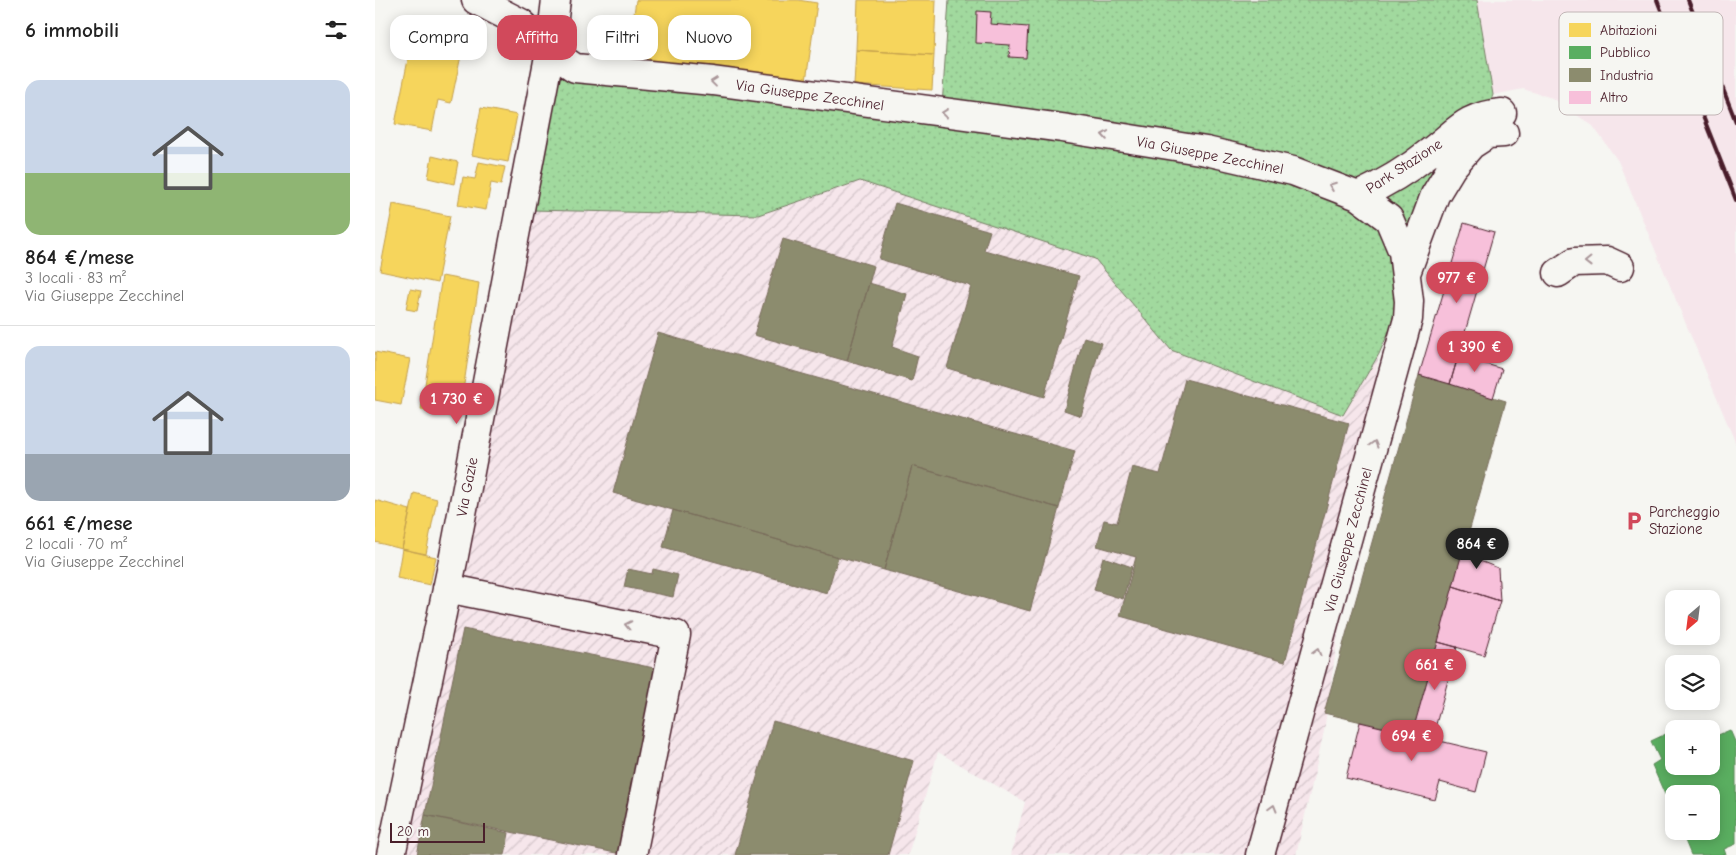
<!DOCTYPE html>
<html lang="it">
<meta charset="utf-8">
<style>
:root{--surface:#fff;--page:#f6f6f6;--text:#222;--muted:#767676;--line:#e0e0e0;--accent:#d1495b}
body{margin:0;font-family:"Comic Neue",sans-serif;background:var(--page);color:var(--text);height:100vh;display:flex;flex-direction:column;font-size:19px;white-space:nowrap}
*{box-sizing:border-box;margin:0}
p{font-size:16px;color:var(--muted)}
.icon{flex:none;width:28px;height:28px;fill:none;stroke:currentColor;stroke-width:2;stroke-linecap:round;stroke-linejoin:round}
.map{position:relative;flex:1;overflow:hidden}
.drawer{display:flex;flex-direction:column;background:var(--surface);width:375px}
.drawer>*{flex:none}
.guide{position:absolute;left:15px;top:15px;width:475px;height:45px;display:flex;gap:10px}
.needle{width:32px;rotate:208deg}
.tools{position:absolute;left:1290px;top:590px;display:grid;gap:10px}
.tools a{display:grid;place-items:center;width:55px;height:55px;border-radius:10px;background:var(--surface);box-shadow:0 2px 12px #0003;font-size:25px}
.scale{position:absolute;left:15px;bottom:12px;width:95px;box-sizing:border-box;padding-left:5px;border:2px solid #4a1f2b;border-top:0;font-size:14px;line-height:18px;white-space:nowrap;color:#4a1f2b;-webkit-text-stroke:4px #f6f6f2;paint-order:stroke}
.price{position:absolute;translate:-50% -42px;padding:0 11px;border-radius:18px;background:var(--accent);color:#fff;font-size:16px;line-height:32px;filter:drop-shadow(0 1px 2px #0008)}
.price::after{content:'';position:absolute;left:50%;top:30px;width:15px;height:11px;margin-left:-8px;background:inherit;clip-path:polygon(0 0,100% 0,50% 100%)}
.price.selected{background:#222;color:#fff}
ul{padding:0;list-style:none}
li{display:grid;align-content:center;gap:10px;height:265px;padding:0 25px}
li+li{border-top:1px solid var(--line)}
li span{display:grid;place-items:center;height:155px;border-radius:15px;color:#555}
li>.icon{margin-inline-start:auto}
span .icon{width:90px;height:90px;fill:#fffc;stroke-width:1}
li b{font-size:21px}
h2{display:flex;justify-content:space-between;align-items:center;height:60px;padding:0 25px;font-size:21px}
.pill{padding:0 18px;border-radius:15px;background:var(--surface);box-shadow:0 2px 12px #0003;font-size:18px;line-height:45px}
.pill.selected{background:var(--accent);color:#fff}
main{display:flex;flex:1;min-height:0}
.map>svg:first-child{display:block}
</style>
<main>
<section class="drawer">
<h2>6 immobili<svg class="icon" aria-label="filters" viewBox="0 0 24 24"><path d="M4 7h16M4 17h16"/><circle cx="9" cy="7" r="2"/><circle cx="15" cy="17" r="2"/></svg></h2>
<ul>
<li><span style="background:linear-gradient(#c9d6e8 60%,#8fb573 0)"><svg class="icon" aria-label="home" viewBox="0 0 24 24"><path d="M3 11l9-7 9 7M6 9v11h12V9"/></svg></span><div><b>864 €/mese</b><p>3 locali · 83 m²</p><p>Via Giuseppe Zecchinel</p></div></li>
<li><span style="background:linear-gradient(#c9d6e8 70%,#9aa5b1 0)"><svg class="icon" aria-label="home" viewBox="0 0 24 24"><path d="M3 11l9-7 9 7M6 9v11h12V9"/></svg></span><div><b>661 €/mese</b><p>2 locali · 70 m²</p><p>Via Giuseppe Zecchinel</p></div></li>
</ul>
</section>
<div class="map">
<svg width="1361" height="855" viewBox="0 0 1361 855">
<defs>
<pattern id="industrial-furrows" width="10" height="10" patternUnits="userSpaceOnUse" patternTransform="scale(1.25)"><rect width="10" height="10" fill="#f6e6eb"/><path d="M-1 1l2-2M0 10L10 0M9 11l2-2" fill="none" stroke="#d4c5ca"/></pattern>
<pattern id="grass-dots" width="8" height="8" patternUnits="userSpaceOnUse" patternTransform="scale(1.25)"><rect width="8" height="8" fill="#a1d99e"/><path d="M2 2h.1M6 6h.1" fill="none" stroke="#8cba88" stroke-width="1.8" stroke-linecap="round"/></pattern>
</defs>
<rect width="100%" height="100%" fill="#f6f6f2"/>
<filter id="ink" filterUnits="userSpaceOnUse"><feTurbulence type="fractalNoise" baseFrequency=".02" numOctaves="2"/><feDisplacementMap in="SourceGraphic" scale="10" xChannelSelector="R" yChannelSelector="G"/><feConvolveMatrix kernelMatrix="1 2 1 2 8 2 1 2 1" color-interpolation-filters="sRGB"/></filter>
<g filter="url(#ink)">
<!-- built -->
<path fill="#f6e6eb" d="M 1102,0 L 1361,0 L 1361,444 L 1243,161 L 1218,126 L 1177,98 L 1148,89 L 1118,95 Z"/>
<!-- industrial -->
<path fill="url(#industrial-furrows)" d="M 485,181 L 720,259 L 796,350 L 968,415 L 1004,354 L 949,731 L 921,855 L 636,855 L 650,802 L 563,752 L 533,855 L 30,855 L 109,424 L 156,210 L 383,215 Z"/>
<!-- grass -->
<path fill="url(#grass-dots)" stroke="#767c64" d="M 574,0 L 1102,0 L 1118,95 L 1004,354 L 968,415 L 796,350 L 720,259 L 485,181 L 383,215 L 156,210 L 184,65 L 566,122 Z"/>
<!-- homes -->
<path fill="#f6d55c" stroke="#c29e4d" d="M 261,0 L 423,0 L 442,3 L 431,81 L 253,57 Z
M 483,0 L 561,0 L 559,55 L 481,50 Z
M 38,35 L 88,46 L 76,103 L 63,100 L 57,131 L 20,124 Z
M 481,50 L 559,55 L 557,90 L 479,85 Z
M 106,108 L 142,115 L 133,162 L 97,155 Z
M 57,156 L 83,162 L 79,184 L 53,178 Z
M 104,162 L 130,167 L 126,185 L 116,183 L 111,210 L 83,205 L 88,177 L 100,179 Z
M 18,204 L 75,216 L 62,283 L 5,271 Z
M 67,276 L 104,283 L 84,418 L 46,410 Z
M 35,289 L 46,291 L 42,311 L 31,309 Z
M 0,352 L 35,359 L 26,405 L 0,400 Z
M 39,493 L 62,499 L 51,554 L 27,549 Z
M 0,500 L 35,510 L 27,549 L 0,542 Z
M 27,549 L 61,557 L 55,585 L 22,578 Z"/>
<!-- public -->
<path fill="#5aae61" stroke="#558351" d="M 1355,730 L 1361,744 L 1361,844 L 1349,849 L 1351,855 L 1316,855 L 1306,831 L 1336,831 L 1336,794 L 1299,794 L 1299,815 L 1277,765 L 1285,760 L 1276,741 L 1291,734 L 1299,748 L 1299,766 L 1336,766 L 1336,738 Z"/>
<!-- industry -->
<path fill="#8c8c6e" stroke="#786b5a" d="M 520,203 L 615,231 L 609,250 L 704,276 L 669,397 L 572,368 L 596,286 L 504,259 Z
M 408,239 L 499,266 L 472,361 L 379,335 Z
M 494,283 L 532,294 L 517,347 L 543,356 L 537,381 L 472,361 Z
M 283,333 L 700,451 L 684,508 L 537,466 L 509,570 L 238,493 Z
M 709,337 L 726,343 L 706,416 L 689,410 Z
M 1044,375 L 1131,401 L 1037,734 L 949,713 Z
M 810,379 L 974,423 L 910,662 L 745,616 L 761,557 L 722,546 L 729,520 L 742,523 L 757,467 L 785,474 Z
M 537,466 L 684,508 L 655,611 L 509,570 Z
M 298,510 L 463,557 L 452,593 L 288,547 Z
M 728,557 L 757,567 L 748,599 L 719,590 Z
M 253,569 L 277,574 L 278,569 L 303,575 L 298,597 L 249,587 Z
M 88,629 L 289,670 L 251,855 L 50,815 Z
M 398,721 L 539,761 L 513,855 L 360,855 Z
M 50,815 L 134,833 L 130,855 L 42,855 Z"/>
<!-- building -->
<path fill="#f7c0da" stroke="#4a1f2b" d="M 602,11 L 616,12 L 615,24 L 653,27 L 651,58 L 634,57 L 635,45 L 601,43 Z
M 1089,223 L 1119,232 L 1075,384 L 1044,375 Z
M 1086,346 L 1110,354 L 1108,363 L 1127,369 L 1118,398 L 1075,384 Z
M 1093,531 L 1111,538 L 1105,561 L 1123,568 L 1125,601 L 1078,586 Z
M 1078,586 L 1125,601 L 1109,655 L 1063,642 Z
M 1063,642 L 1082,647 L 1057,739 L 1037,734 Z
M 985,722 L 1111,752 L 1101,792 L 1065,782 L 1060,800 L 971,778 Z"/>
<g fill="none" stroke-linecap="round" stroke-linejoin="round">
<defs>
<path id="minor" d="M 101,0 L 146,23 L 175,51 L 200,68 L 338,81 L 687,128 L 831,151 L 918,171 L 983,196 L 1014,219 L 1028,252 L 1034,301 L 1033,319 L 885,855
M 983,196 C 1007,185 1034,169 1055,152 C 1082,132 1090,116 1127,113
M 1031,273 L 1060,195 L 1077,167 L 1096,145 L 1113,134 L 1129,133
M 1183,273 L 1199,262 L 1232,261 L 1245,267
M 72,588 L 301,635 L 257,855
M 16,855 L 78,561 L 175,51 L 181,0"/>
</defs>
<!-- minor casing -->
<use href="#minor" stroke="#4a1f2b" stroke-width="31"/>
<!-- minor -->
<use href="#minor" stroke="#f6f6f2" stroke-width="28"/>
<!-- rail -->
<path stroke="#4a1f2b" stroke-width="4" d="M 1282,0 L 1361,200
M 1313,0 L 1361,122"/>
</g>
<!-- one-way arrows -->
<defs><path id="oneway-chevron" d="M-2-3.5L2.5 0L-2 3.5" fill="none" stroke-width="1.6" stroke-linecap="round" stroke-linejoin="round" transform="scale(1.25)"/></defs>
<g stroke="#a99598">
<use href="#oneway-chevron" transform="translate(339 82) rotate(-173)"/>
<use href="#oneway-chevron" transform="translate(570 113) rotate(-173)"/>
<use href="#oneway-chevron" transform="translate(730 135) rotate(-171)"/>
<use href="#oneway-chevron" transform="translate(957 186) rotate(-159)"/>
<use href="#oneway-chevron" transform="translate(1213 262) rotate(179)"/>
<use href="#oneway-chevron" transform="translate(999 444) rotate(-74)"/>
<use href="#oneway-chevron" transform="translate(253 625) rotate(-168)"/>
<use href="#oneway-chevron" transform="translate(942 652) rotate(-74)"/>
<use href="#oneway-chevron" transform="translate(898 808) rotate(-74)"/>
</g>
</g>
<!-- icons -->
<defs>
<symbol id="parking-bare" viewBox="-9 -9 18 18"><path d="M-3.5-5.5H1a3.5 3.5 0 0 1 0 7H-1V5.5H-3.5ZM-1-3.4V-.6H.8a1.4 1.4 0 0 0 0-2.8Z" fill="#d1495b" stroke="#f6f6f2" stroke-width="2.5" paint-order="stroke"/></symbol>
</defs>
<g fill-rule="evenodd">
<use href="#parking-bare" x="1245" y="507" width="28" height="28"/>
</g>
<g text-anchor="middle" stroke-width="5" stroke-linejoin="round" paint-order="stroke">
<!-- street labels -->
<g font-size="15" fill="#4a1f2b" stroke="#f6f6f2">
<text transform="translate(435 95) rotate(8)" y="5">Via Giuseppe Zecchinel</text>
<text transform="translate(835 155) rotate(11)" y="5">Via Giuseppe Zecchinel</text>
<text transform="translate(1029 166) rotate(-33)" y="5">Park Stazione</text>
<text transform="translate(92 487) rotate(-79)" y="5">Via Gazie</text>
<text transform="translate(973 540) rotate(-75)" y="5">Via Giuseppe Zecchinel</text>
</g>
<!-- poi labels -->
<g font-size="15" fill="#4a1f2b" stroke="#f6f6f2" text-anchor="start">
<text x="1274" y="517">Parcheggio<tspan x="1274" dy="17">Stazione</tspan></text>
</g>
</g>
<!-- legend -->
<rect x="1184" y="12" width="164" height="103" rx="8" fill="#f6f6f2" stroke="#c2b6b6" stroke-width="1"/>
<rect x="1194" y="23" width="22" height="14" fill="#f6d55c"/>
<rect x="1194" y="46" width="22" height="13" fill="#5aae61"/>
<rect x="1194" y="68" width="22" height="14" fill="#8c8c6e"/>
<rect x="1194" y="91" width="22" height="13" fill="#f7c0da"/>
<g font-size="14" fill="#4a1f2b">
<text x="1225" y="35">Abitazioni</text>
<text x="1225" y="57">Pubblico</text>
<text x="1225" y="80">Industria</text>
<text x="1225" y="102">Altro</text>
</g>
</svg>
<div class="tools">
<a><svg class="needle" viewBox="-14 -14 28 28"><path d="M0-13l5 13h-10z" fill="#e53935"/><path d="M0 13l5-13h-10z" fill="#767676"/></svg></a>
<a><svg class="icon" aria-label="layers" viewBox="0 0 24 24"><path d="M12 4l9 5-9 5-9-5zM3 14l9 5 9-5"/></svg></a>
<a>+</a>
<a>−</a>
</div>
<div class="scale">20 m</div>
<b class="price" style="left:1082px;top:304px">977 €</b>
<b class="price" style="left:1100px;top:373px">1 390 €</b>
<b class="price" style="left:82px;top:425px">1 730 €</b>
<b class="price selected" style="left:1102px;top:570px">864 €</b>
<b class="price" style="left:1060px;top:691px">661 €</b>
<b class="price" style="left:1037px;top:762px">694 €</b>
<div class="guide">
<a class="pill">Compra</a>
<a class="pill selected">Affitta</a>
<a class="pill">Filtri</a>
<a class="pill">Nuovo</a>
</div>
</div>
</main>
